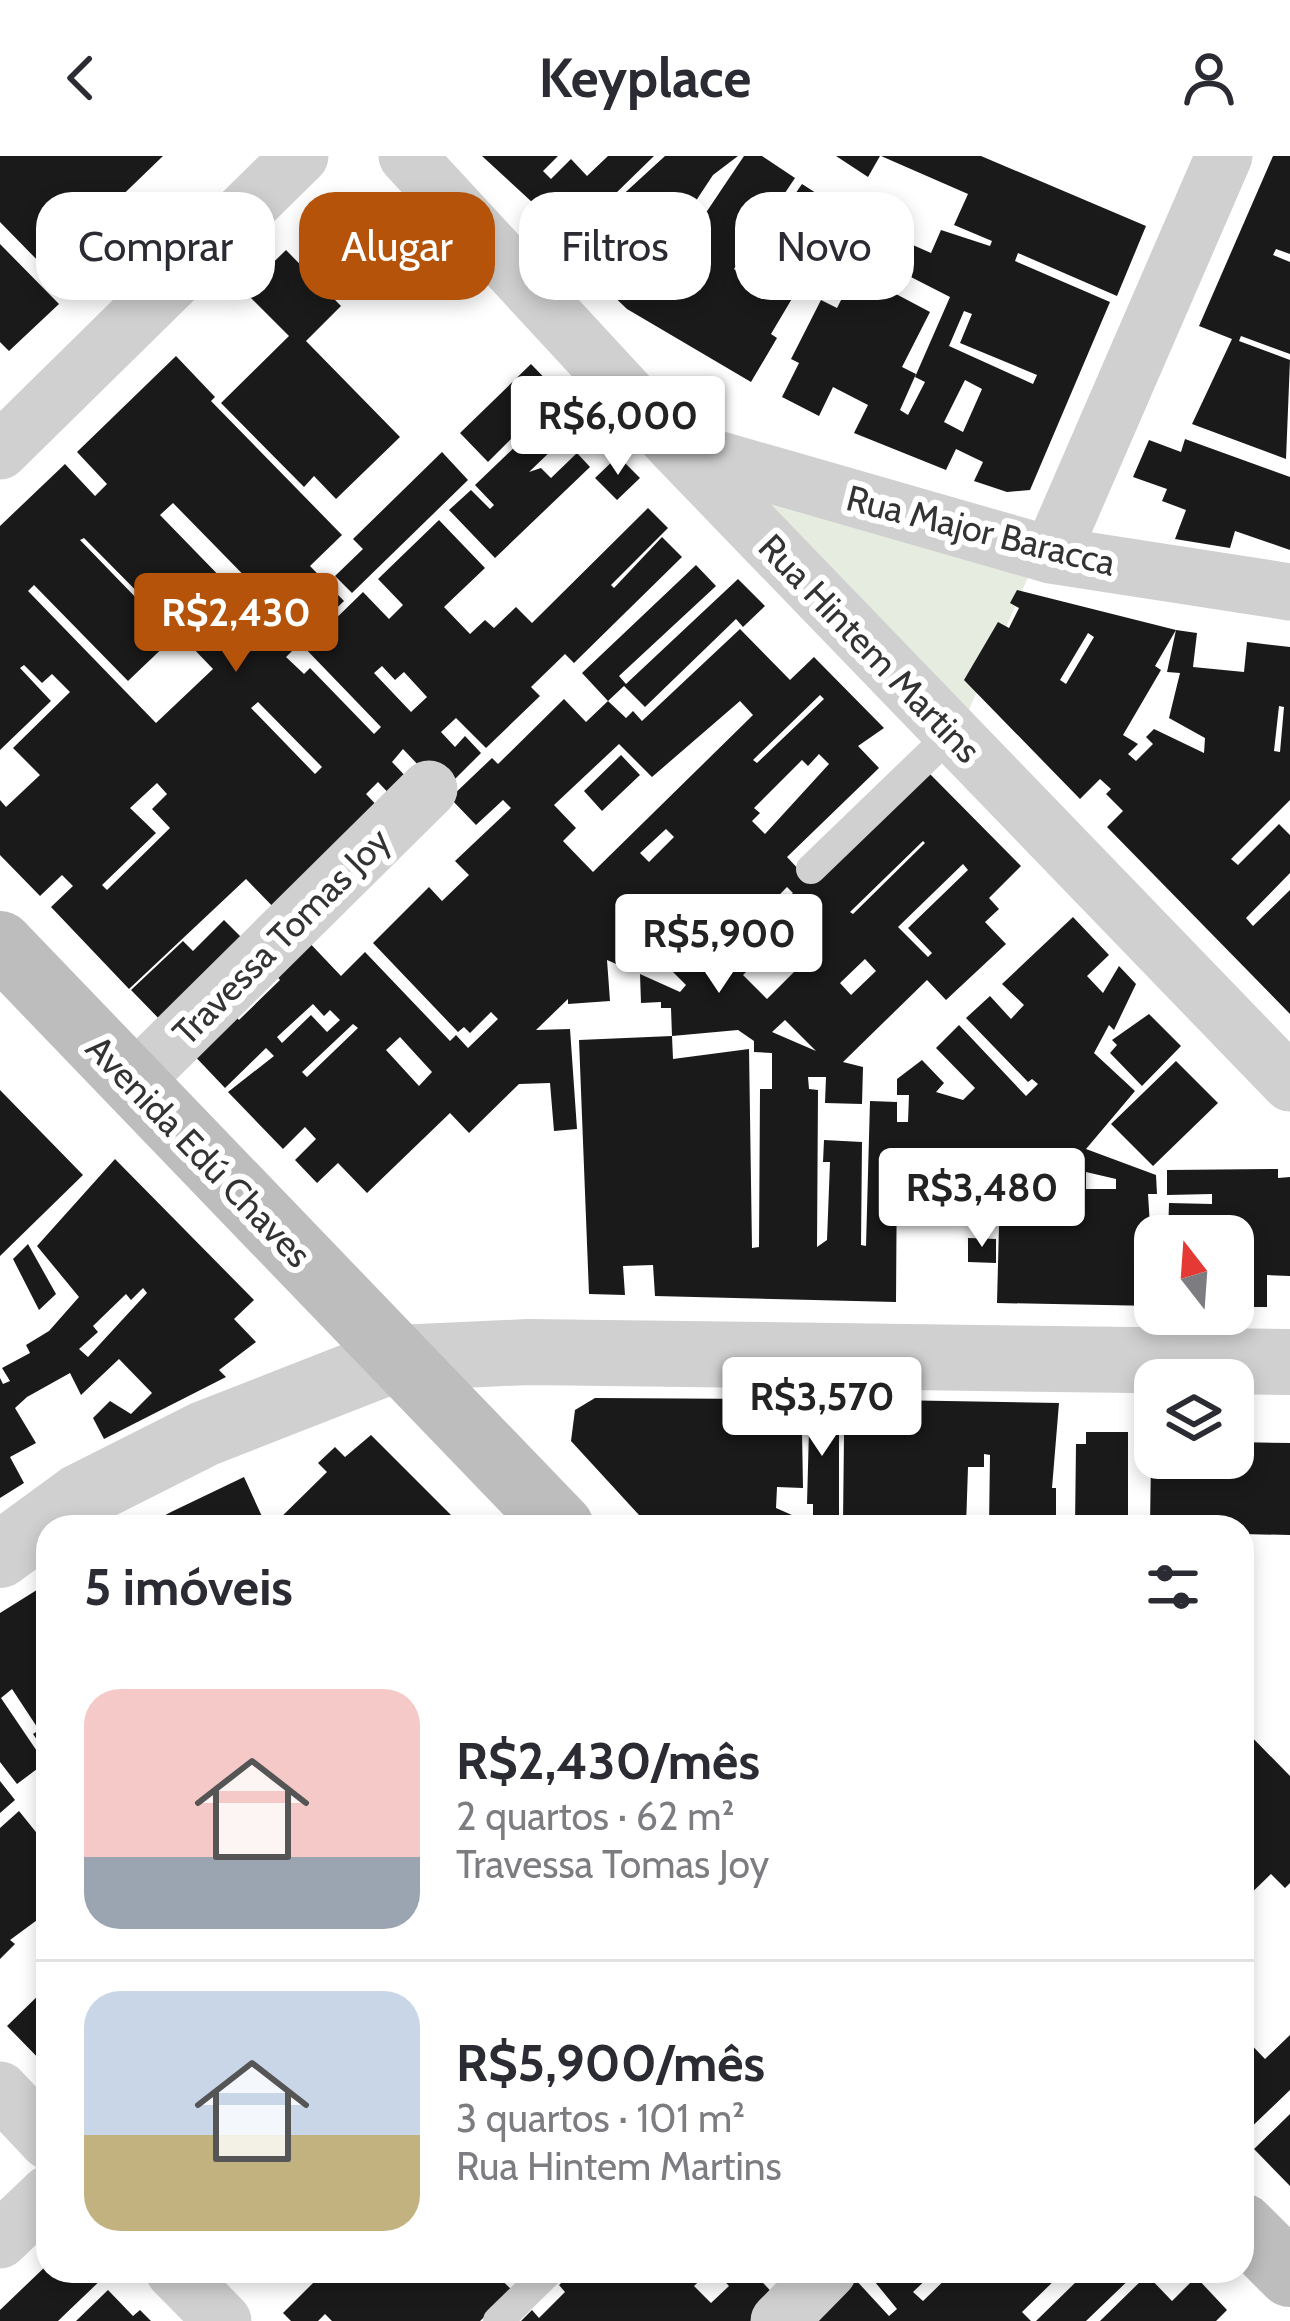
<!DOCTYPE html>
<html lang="pt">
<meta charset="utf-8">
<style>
:root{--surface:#fff;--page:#f7f7f7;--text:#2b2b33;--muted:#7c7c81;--line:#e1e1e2;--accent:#b45309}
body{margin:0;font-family:Cabin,sans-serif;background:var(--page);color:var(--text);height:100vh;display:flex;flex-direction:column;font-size:45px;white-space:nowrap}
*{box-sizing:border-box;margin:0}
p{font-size:39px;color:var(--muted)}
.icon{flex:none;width:66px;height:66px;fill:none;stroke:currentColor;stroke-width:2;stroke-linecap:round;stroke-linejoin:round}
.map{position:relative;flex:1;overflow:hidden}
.side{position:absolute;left:36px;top:1359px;width:1218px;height:768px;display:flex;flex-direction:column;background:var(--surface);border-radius:36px;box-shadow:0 6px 18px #0003}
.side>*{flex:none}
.hud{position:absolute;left:36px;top:36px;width:1218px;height:108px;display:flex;gap:24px}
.needle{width:78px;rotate:343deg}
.controls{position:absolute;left:1134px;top:1059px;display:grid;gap:24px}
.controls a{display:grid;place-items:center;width:120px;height:120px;border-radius:24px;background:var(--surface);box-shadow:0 6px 18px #0003;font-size:60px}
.price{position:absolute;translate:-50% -102px;padding:0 27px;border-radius:12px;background:#fff;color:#222;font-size:39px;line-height:78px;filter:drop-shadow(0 3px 6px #0008)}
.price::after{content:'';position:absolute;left:50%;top:72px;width:36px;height:27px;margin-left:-18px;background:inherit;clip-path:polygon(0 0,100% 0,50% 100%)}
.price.selected{background:var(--accent);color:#fff}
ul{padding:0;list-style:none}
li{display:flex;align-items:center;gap:36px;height:300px;padding:0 48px}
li+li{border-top:3px solid var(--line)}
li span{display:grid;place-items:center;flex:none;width:336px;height:240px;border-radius:36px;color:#555}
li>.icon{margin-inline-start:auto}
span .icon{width:144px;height:144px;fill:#fffc;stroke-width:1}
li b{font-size:51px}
h2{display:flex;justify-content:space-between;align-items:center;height:144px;padding:0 48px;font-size:51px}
.pill{padding:0 42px;border-radius:36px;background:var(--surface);box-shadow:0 6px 18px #0003;font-size:42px;line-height:108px}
.pill.selected{background:var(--accent);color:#fff}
header{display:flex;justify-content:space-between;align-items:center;height:156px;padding:0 48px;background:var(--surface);font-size:54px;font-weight:700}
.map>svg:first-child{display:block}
</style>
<header><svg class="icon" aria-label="back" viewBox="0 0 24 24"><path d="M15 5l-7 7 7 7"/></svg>Keyplace<svg class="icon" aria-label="person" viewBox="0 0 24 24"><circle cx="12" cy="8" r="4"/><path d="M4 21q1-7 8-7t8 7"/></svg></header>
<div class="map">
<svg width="1290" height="2165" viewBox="0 0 1290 2165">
<rect width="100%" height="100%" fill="#fff"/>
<!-- green -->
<path fill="#e6ecdf" d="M 761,343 L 1031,415 L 967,558 Z"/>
<!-- building -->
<path fill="#1a1a1a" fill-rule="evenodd" d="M 0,0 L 163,0 L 46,113 L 0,66 Z
M 482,0 L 558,0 L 543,15 L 551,23 L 571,3 L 587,20 L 608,0 L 654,0 L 613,40 L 617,44 L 665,0 L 738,0 L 713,19 L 678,72 L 689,82 L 744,0 L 762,0 L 795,22 L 734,113 L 740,118 L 802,28 L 844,55 L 771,178 L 777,182 L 751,226 L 627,153 L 561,90 L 570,81 Z
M 836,0 L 880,0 L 868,21 Z
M 881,0 L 981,0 L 1146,70 L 1117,140 L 1018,97 L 1015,105 L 1110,146 L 1030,334 L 1007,336 L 974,325 L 983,306 L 956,293 L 946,314 L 854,277 L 868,249 L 833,231 L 819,260 L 782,241 L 799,207 L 791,203 L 821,144 L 837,152 L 893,42 L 906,86 L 931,97 L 941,74 L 990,90 L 992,85 L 954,69 L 968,38 ZM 905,118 L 950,141 L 915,221 L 925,226 L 908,259 L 900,254 L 916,218 L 902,211 L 930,156 L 896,138 ZM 964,155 L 972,158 L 960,187 L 1037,219 L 1033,228 L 949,190 ZM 965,224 L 982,233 L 963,276 L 944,266 Z
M 1273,0 L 1290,0 L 1290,98 L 1276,93 L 1273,99 L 1290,106 L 1290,198 L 1241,180 L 1239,185 L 1290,204 L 1286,303 L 1192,268 L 1232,183 L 1199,170 Z
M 0,88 L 59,148 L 9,195 L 0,186 Z
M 286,94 L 341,150 L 306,185 L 400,281 L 336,343 L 314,320 L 304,331 L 221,247 L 289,180 L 244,135 Z
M 176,200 L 215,241 L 211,245 L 342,379 L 310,410 L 344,445 L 315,473 L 320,478 L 363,436 L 389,463 L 403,449 L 378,423 L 439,364 L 485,412 L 444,451 L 470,478 L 485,464 L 494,472 L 516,451 L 532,467 L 648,352 L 668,372 L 611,429 L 614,432 L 662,381 L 682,401 L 574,507 L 565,498 L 531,531 L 540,540 L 486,592 L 456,562 L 441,576 L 455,591 L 465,580 L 481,597 L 443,635 L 403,593 L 392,606 L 412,627 L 395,644 L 378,626 L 366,638 L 383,656 L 281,759 L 246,723 L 129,833 L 51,751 L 73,730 L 62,719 L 40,740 L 0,699 L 0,644 L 6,651 L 40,619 L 13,592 L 70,536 L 52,518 L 42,527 L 24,509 L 20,512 L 51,545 L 0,594 L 0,370 L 65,308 L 95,340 L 107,328 L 77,296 ZM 173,347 L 272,448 L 294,427 L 298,432 L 272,458 L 280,466 L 246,499 L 216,469 L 192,491 L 213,513 L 156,567 L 28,435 L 34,429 L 128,525 L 174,481 L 80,384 L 84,382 L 180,479 L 230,431 L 160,359 ZM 300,487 L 381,571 L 374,578 L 310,512 L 304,518 L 286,501 ZM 382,510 L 395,524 L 404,516 L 427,541 L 411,556 L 374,517 ZM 258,546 L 322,611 L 315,618 L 251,552 ZM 157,627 L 167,638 L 152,653 L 170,672 L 107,734 L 102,729 L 156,677 L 130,652 Z
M 531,208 L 558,236 L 488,306 L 460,277 Z
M 565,243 L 584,263 L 529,316 L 541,312 L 551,322 L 577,297 L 590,311 L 495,402 L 449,354 L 471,334 L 490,353 L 494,349 L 475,329 Z
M 1185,283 L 1290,321 L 1290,394 L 1235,375 L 1230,392 L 1175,383 L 1186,354 L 1162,345 L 1167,333 L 1133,321 L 1149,284 L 1181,296 Z
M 442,296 L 468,324 L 352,437 L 335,420 L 363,393 L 353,383 Z
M 618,300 L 640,322 L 617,344 L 595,322 Z
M 696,409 L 716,430 L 619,520 L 626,528 L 738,423 L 765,450 L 743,471 L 736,463 L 645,551 L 624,530 L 608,545 L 626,562 L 633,555 L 642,565 L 740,473 L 790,524 L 814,501 L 884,572 L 858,590 L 879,612 L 787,701 L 802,717 L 928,616 L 1021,710 L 989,742 L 999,753 L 985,766 L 1006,788 L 946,844 L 927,824 L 843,906 L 863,911 L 862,948 L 825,947 L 826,921 L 808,921 L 809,933 L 818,934 L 817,1091 L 827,1084 L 830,1006 L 823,1006 L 824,984 L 862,986 L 861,1089 L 866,1090 L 870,945 L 897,946 L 897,966 L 908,966 L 909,939 L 897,939 L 897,923 L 922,904 L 944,927 L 936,936 L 963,944 L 975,932 L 936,892 L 959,869 L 1026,940 L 1038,928 L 1032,923 L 1028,926 L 966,862 L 990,840 L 1011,863 L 1024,849 L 1002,828 L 1073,761 L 1109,799 L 1087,820 L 1103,837 L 1119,810 L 1136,828 L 1114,874 L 1109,869 L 1094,897 L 1135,935 L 1086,993 L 1156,1019 L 1157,1038 L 1148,1038 L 1155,1150 L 997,1147 L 1000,1032 L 1061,1031 L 1061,1009 L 1030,1000 L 1031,1015 L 995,1014 L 995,1037 L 967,1037 L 968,1032 L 926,1036 L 927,1007 L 904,1007 L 904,1001 L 897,1000 L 896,1146 L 655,1140 L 653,1109 L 623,1110 L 625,1139 L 589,1138 L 579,884 L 672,880 L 673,903 L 749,893 L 752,1092 L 759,1091 L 760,933 L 772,933 L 772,897 L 754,896 L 754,885 L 738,874 L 672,880 L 671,852 L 661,852 L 661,846 L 641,847 L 640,818 L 680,836 L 686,829 L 650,793 L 628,813 L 607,804 L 610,845 L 568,848 L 568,843 L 536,874 L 570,873 L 577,973 L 554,975 L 550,927 L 519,928 L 469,977 L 450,957 L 367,1037 L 338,1007 L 317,1027 L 295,1004 L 316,983 L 305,971 L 283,993 L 228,936 L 274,900 L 266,892 L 225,932 L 188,893 L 229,853 L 239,864 L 280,824 L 270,812 L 303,780 L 341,820 L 365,796 L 450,885 L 456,879 L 468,892 L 498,863 L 491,856 L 470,877 L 464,871 L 458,876 L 373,787 L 429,731 L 442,745 L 469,719 L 455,705 L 511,652 L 503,644 L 476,669 L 450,642 L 492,602 L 498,608 L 564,543 L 586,566 L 608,545 L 582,517 ZM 820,539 L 824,543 L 757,607 L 753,604 ZM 740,545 L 753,559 L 593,716 L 563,685 L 576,672 L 554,649 L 619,588 L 652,621 ZM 819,598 L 829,608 L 765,678 L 752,665 L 760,657 L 754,652 L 802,604 L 808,610 ZM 666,673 L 674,681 L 649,706 L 640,697 ZM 923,685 L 925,687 L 853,758 L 850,756 ZM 963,708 L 968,714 L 908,772 L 932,797 L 928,801 L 898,771 ZM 787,731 L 793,737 L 769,759 L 810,800 L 767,843 L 743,819 L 754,808 L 732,785 L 704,812 L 683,790 L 733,742 L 754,765 ZM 865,803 L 876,815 L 851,839 L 840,827 ZM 313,848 L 324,860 L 330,854 L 340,864 L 327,876 L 311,859 L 282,887 L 277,881 ZM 785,864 L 816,895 L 772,876 ZM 353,868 L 358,872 L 307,921 L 302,916 ZM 400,881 L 432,916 L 419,930 L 386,894 ZM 1086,1016 L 1116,1023 L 1116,1033 L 1086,1033 Z
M 1017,434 L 1176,474 L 1155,510 L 1161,514 L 1123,579 L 1138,588 L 1128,598 L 1136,605 L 1153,588 L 1146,581 L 1154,573 L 1204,597 L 1205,582 L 1169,562 L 1180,517 L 1167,516 L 1176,474 L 1197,477 L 1193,511 L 1244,516 L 1247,486 L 1290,491 L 1290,644 L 1231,703 L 1238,709 L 1279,668 L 1290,679 L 1290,717 L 1246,762 L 1253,770 L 1290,734 L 1290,858 L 1107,671 L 1123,655 L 1106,638 L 1111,633 L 1100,623 L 1080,643 L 964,524 L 998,466 L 1009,472 L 1019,452 L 1010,447 ZM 1088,477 L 1094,481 L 1066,528 L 1060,524 ZM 1279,550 L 1284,551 L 1280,596 L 1274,595 Z
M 621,599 L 640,619 L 602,655 L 584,635 Z
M 224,764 L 252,792 L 168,872 L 131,834 L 183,785 L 193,795 Z
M 1149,858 L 1181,890 L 1142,930 L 1110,897 L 1117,889 L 1112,884 Z
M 1176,905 L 1218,947 L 1153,1010 L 1111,968 Z
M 0,934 L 83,1019 L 0,1100 Z
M 115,1003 L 254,1144 L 234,1163 L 256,1186 L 219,1214 L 226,1221 L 104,1283 L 93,1262 L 110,1245 L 131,1258 L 152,1237 L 119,1203 L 81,1239 L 70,1217 L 27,1241 L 15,1252 L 36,1287 L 10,1301 L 24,1327 L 0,1342 L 0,1222 L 3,1228 L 10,1225 L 2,1212 L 30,1197 L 26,1189 L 49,1175 L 79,1141 L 37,1090 ZM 143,1132 L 147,1137 L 88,1201 L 79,1193 L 98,1176 L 93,1170 L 126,1138 L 131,1144 Z
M 1278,1013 L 1278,1022 L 1290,1021 L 1290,1120 L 1267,1119 L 1267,1151 L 1233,1151 L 1233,1080 L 1168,1080 L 1169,1047 L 1212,1048 L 1212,1038 L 1167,1039 L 1167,1014 Z
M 968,1082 L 996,1083 L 996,1107 L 968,1106 Z
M 28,1088 L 56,1138 L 39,1154 L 13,1103 Z
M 595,1242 L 763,1243 L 763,1271 L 774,1272 L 775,1242 L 1059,1247 L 1052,1332 L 1056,1332 L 1056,1371 L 989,1371 L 990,1299 L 984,1298 L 984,1311 L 968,1311 L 966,1371 L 891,1371 L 891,1360 L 874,1359 L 874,1371 L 843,1367 L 844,1279 L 839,1279 L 839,1364 L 813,1363 L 813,1348 L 807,1348 L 809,1274 L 802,1275 L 803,1332 L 777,1331 L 776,1352 L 819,1371 L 650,1371 L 571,1285 L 575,1254 Z
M 1086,1276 L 1128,1276 L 1128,1371 L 1075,1371 L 1076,1288 L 1086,1288 Z
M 371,1279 L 463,1371 L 271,1371 L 327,1316 L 318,1307 L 335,1291 L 345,1301 Z
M 1233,1286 L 1290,1287 L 1290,1379 L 1242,1378 L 1242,1371 L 1150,1371 L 1151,1302 L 1233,1302 Z
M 244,1321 L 265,1367 L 143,1371 L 171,1356 Z
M 48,1427 L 48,1522 L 41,1512 L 37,1515 L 48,1532 L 48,1600 L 33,1578 L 39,1574 L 12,1533 L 1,1542 L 45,1607 L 17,1628 L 0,1606 L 0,1457 Z
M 1242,1571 L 1290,1620 L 1290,1727 L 1285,1732 L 1271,1718 L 1242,1746 Z
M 0,1625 L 15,1644 L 0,1657 Z
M 19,1655 L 48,1691 L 48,1756 L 10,1784 L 15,1788 L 0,1803 L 0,1672 Z
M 48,1830 L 48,1912 L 7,1870 Z
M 1242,1879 L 1265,1903 L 1290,1879 L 1290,1934 L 1242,1980 Z
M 1290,1958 L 1290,2030 L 1254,1993 Z
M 48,2108 L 48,2115 L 106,2119 L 58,2165 L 0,2165 L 0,2154 Z
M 325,2115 L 492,2115 L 512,2134 L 480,2165 L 332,2165 L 325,2158 L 318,2165 L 291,2165 L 283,2157 Z
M 574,2115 L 598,2115 L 604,2122 L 612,2115 L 710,2115 L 694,2130 L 711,2147 L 729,2130 L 715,2115 L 752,2115 L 780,2145 L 761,2165 L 521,2165 L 532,2154 L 539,2162 L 565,2136 L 559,2129 Z
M 837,2115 L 861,2115 L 854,2122 L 889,2160 L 897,2153 L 866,2115 L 935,2115 L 913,2136 L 923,2145 L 954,2115 L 1064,2115 L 1022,2156 L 1031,2165 L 787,2165 Z
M 1073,2115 L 1138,2115 L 1086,2165 L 1036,2165 L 1080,2122 Z
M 1147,2119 L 1172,2145 L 1196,2121 L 1227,2154 L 1216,2165 L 1100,2165 Z
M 108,2134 L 133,2160 L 140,2154 L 151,2165 L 76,2165 Z"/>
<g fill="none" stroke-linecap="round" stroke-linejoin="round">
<!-- service -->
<path stroke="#d0d0d0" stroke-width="30" d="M 811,713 L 952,577
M 498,2165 L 549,2115"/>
<!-- minor -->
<path stroke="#d0d0d0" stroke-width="57" d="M 407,0 L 677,292 L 1290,927
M 682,293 L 1051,399 L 1290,436
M 0,295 L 300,0
M 1051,399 L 1224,0
M 133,926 L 429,633
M 0,1934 L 48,1985
M 0,2084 L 48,2038
M 174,2115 L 223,2165
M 779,2165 L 828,2115"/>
<!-- tertiary -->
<path stroke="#d0d0d0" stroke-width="66" d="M 0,1399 L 79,1341 L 204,1278 L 398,1202 L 528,1196 L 1290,1206"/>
<!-- secondary -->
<path stroke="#bdbdbd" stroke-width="66" d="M 0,788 L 561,1371
M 1242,2070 L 1290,2118"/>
</g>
<g text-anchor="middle" stroke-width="12" stroke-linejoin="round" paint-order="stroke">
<!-- street labels -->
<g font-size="36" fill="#333" stroke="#fff">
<text transform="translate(981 374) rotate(14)" y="13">Rua Major Baracca</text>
<text transform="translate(870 492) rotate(46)" y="13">Rua Hintem Martins</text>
<text transform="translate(281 780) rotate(-45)" y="13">Travessa Tomas Joy</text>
<text transform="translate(199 995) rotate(46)" y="13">Avenida Edú Chaves</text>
</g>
</g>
</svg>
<div class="controls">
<a><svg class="needle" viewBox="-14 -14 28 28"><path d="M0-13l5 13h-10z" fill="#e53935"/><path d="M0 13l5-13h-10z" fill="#7c7c81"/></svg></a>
<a><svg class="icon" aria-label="layers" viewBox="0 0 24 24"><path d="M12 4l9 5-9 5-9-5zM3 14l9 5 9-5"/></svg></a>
</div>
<b class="price" style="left:618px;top:322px">R$6,000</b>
<b class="price selected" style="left:236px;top:519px">R$2,430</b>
<b class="price" style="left:719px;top:840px">R$5,900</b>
<b class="price" style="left:982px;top:1094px">R$3,480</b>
<b class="price" style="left:822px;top:1303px">R$3,570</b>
<div class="hud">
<a class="pill">Comprar</a>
<a class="pill selected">Alugar</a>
<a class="pill">Filtros</a>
<a class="pill">Novo</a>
</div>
<section class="side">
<h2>5 imóveis<svg class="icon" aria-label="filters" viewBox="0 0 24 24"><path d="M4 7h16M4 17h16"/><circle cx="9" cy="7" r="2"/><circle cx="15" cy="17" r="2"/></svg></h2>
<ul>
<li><span style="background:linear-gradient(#f6c9c9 70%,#9aa5b1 0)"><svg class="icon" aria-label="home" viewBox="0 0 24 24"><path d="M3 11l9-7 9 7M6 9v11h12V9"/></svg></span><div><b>R$2,430/mês</b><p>2 quartos · 62 m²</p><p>Travessa Tomas Joy</p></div></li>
<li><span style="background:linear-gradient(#c9d6e8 60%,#c2b280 0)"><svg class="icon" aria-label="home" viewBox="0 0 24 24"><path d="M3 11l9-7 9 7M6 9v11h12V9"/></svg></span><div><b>R$5,900/mês</b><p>3 quartos · 101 m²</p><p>Rua Hintem Martins</p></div></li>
</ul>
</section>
</div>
